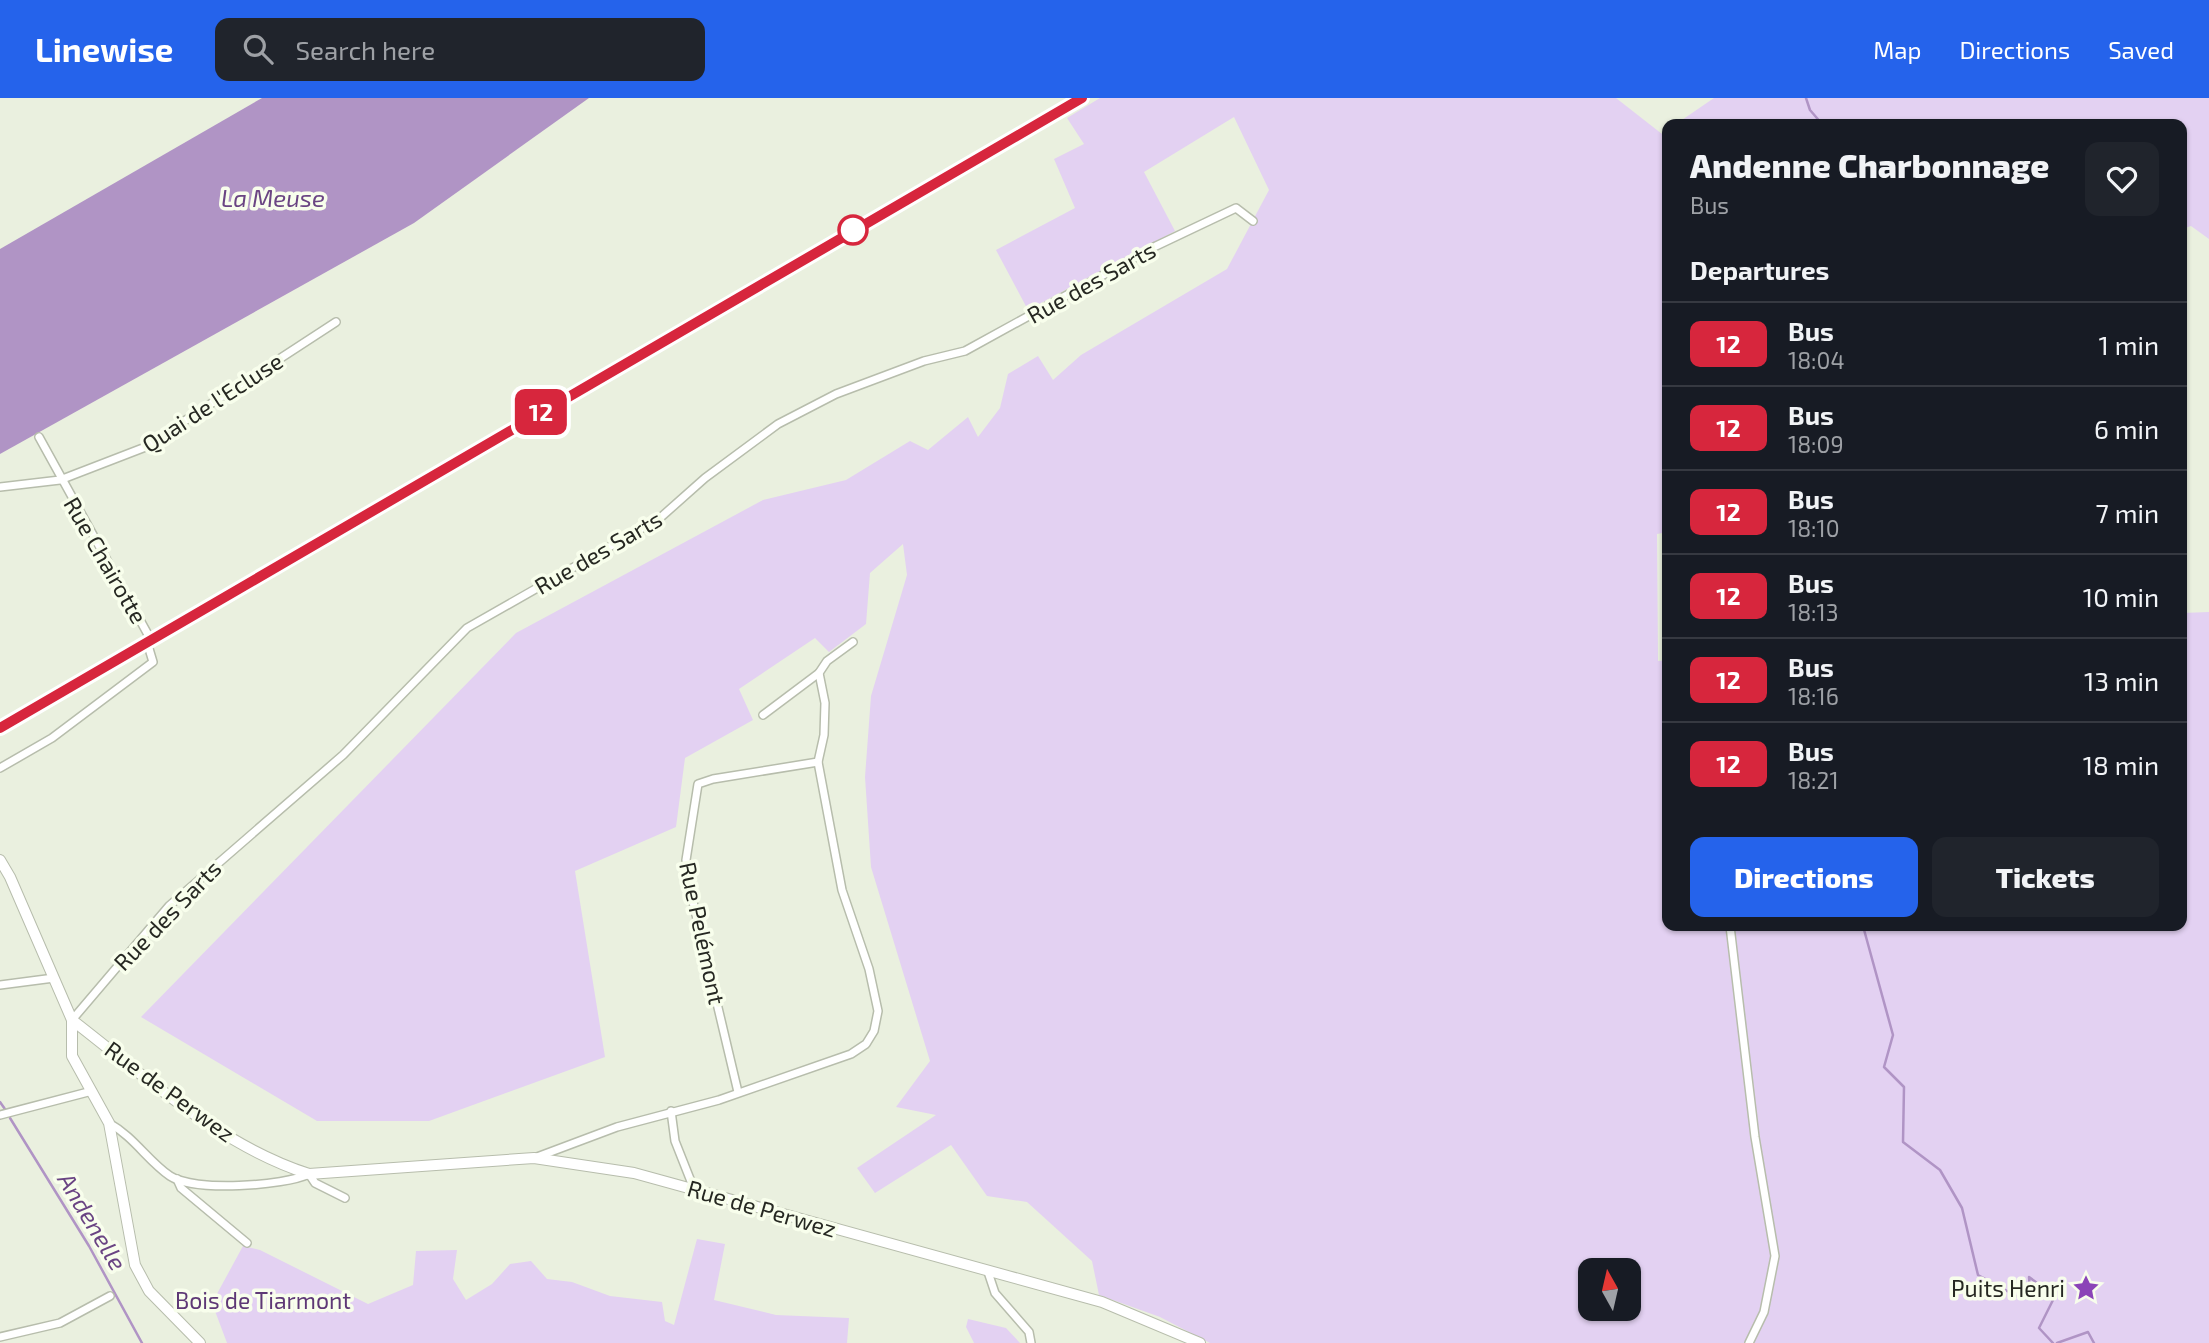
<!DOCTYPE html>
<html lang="en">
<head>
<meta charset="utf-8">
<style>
	body { margin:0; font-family:"Exo 2",sans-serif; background:#20242c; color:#f1f3f6; height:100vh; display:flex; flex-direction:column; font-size:26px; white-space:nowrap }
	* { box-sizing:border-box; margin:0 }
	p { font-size:23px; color:#9ea1a6 }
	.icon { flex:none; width:38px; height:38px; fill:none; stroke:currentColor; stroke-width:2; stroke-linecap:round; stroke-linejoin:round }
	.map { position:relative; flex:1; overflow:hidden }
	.side { position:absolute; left:1662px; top:21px; width:525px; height:812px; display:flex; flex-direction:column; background:#171b24; border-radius:14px; box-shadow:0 2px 5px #0004 }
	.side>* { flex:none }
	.badge { padding:0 14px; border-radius:10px; font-size:24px; line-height:46px }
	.needle { width:46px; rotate:352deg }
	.fabs { position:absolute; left:1578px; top:1160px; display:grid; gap:14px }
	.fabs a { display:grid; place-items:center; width:63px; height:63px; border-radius:14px; background:#171b24; box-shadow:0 2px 5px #0004; font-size:35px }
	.map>.badge { position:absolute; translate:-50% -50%; box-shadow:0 0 0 4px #fff }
	h2 { padding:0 28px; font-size:26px; line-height:63px }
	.round { display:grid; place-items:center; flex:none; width:74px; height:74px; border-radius:14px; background:#20242c }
	.summary { display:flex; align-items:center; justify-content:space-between; height:119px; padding:0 28px }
	h1 { font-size:33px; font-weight:800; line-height:52px }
	.primary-button { display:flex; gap:14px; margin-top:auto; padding:14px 28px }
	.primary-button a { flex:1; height:80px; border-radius:14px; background:#2563eb; color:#fff; font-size:28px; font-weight:800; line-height:80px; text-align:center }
	.primary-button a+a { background:#20242c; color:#f1f3f6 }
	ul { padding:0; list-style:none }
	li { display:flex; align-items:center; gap:21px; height:84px; padding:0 28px; border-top:2px solid #363941 }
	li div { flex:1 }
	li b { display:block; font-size:26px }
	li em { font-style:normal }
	li .badge { min-width:77px; font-weight:700; text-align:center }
	header { display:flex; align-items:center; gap:42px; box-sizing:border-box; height:98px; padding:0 35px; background:#2563eb; color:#fff }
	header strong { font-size:33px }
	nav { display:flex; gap:38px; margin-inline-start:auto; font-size:24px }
	.search { width:490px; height:63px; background:#20242c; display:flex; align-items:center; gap:18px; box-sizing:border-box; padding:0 24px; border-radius:14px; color:#9ea1a6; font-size:26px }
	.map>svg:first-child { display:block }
</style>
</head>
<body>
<header>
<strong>Linewise</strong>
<div class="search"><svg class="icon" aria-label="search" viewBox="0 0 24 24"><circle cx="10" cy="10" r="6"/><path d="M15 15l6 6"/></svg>Search here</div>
<nav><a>Map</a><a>Directions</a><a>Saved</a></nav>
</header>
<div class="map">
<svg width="2209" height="1245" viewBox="0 0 2209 1245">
	<rect width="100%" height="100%" fill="#eaf0df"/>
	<g fill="#e3d1f2" fill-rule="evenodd">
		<path d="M1100 0H1616L1662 36 1668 32V434L1657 436 1658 563 1668 562V828H2182V515L2209 514V1245H1210L1160 1219 1099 1197 1092 1163 1027 1104 987 1098 951 1047 875 1095 857 1070 936 1017 896 1009 930 963 871 769 865 679 871 598 907 477 903 446 870 475 866 526 829 554 815 540 739 591 753 622 685 660 676 729 575 773 605 959 429 1023H317L141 919 516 535 763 402 846 382 910 343 928 352 968 319 978 339 1000 310 1008 276 1038 258 1053 282 1081 257 1227 171 1269 92 1234 19 1144 74 1175 133 1028 212 996 152 1075 110 1054 61 1084 46 1067 20ZM1591 1172H1629V1211H1591Z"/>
		<path d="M1714 0H2209V141L2191 128 2182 131V26H1676Z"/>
		<path d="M697 1141 725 1146 714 1202 776 1217 849 1220 847 1245H227L212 1205 243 1148 260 1152 368 1206 413 1187 416 1153 457 1152 453 1181 466 1202 492 1186 510 1166 531 1163 547 1181 572 1184 610 1198 662 1204 665 1223 674 1227Z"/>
		<path d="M968 1221 1006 1230 1020 1245H974L966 1229Z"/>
	</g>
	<path fill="#b094c5" d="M262 0H589L414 125 0 356V151Z"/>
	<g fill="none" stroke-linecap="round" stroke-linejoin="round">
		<g stroke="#b094c5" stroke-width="2.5">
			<path d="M1806 0 1810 12 1822 26"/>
			<path d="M1863 828 1893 937 1884 969 1904 989 1903 1044 1940 1072 1962 1110 1978 1177 2020 1200 2030 1193 2029 1179 2055 1198 2039 1230 2053 1245"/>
			<path d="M0 1004 7 1014"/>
			<path d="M10 1020 89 1148 142 1245"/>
			<path d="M2057 1245 2088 1234 2094 1245"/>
		</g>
		<defs>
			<g id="street">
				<path d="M39 339 151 542"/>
				<path d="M0 389 60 382 143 350 336 224"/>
				<path d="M763 617 819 575"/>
				<path d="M0 670 52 640 153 564 147 544"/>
				<path d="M1730 828 1755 1039 1775 1158 1764 1214 1749 1245"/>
				<path d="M0 887 54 880"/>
				<path d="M72 922 169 808 343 657 467 530 660 420 705 380 778 326 836 296 924 263 965 253 1156 148 1236 110 1253 123"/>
				<path d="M738 994 693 804 686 762 698 686 713 681 818 664"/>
				<path d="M671 1013 675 1043 694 1091"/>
				<path d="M0 1017 92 993"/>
				<path d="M109 1025C134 1039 148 1063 170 1078 194 1094 284 1088 309 1076L315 1085 345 1100"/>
				<path d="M537 1059 617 1029 719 1002 851 956 866 946 874 933 878 913 869 871 842 792 818 664 824 637 825 605 819 575 827 563 853 544"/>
				<path d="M177 1081 181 1090 247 1145"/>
				<path d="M988 1174 995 1195 1029 1234 1031 1245"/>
				<path d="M0 1239 60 1225 110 1198"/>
			</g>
			<g id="secondary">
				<path d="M0 762 10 779 72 922"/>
				<path d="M72 922C146 979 219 1047 309 1076L534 1060 634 1075 1102 1204 1200 1245"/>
				<path d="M72 922V958L109 1025 135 1167 149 1193 200 1245"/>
			</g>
			<path id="primary" d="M0 630 1082 0"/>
		</defs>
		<use href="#street" stroke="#b7bdac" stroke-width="10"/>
		<use href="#secondary" stroke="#b7bdac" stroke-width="12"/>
		<use href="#primary" stroke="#d4d4d3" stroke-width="13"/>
		<use href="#street" stroke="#fff" stroke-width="7"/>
		<use href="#secondary" stroke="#fff" stroke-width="10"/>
		<use href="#primary" stroke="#b0c366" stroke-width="10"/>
	</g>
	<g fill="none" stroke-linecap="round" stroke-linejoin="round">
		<defs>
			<path id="line" d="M0 630 1082 0"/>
		</defs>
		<use href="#line" stroke="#fff" stroke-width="16"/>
		<use href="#line" stroke="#d7263d" stroke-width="10"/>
	</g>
	<defs>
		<symbol id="sight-bare" viewBox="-9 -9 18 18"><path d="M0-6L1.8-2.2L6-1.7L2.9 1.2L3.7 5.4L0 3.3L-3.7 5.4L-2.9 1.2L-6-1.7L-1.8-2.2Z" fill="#8b44b7" stroke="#f8feec" stroke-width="2.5" paint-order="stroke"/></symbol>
	</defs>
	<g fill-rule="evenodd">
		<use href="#sight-bare" x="2067" y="1171" width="38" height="38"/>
	</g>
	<circle fill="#fff" stroke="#d7263d" stroke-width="3.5" cx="853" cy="132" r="14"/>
	<g text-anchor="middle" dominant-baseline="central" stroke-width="7" stroke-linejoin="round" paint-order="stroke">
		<g font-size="23" fill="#262822" stroke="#f8feec">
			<text transform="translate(1091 184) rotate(-29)">Rue des Sarts</text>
			<text transform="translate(212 304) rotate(-33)">Quai de l'Ecluse</text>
			<text transform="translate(598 454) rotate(-30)">Rue des Sarts</text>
			<text transform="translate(106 462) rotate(60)">Rue Chairotte</text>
			<text transform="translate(167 817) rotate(-46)">Rue des Sarts</text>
			<text transform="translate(703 835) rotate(78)">Rue Pelémont</text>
			<text transform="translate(170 993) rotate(36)">Rue de Perwez</text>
			<text transform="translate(762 1110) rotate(16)">Rue de Perwez</text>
		</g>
		<g font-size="23" fill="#262822" stroke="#f8feec" text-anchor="end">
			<text x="2065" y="1190">Puits Henri</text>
		</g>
		<g font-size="23" fill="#5e3876" stroke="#f8feec">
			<text x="263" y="1202">Bois de Tiarmont</text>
		</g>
		<g font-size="24" font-style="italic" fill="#6a4483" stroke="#f8feec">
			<text x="273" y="99">La Meuse</text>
			<text transform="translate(93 1123) rotate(59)">Andenelle</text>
		</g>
	</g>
</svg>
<div class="fabs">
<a><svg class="needle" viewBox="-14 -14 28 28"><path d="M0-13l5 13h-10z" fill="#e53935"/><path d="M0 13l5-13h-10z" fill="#9ea1a6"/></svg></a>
</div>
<b class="badge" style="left:541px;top:314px;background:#d7263d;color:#fff">12</b>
<section class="side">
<div class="summary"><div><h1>Andenne Charbonnage</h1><p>Bus</p></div><a class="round"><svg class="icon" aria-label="heart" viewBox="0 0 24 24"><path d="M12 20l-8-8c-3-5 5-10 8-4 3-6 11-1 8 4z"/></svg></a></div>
<h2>Departures</h2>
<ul>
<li><span class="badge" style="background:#d7263d;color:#fff">12</span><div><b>Bus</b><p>18:04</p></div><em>1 min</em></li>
<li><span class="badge" style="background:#d7263d;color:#fff">12</span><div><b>Bus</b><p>18:09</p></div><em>6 min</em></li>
<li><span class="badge" style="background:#d7263d;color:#fff">12</span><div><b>Bus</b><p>18:10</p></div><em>7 min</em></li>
<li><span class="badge" style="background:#d7263d;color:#fff">12</span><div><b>Bus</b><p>18:13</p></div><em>10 min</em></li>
<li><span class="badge" style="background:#d7263d;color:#fff">12</span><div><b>Bus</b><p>18:16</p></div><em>13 min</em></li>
<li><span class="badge" style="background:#d7263d;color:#fff">12</span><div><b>Bus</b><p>18:21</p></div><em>18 min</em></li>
</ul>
<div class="primary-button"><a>Directions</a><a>Tickets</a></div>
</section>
</div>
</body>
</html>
